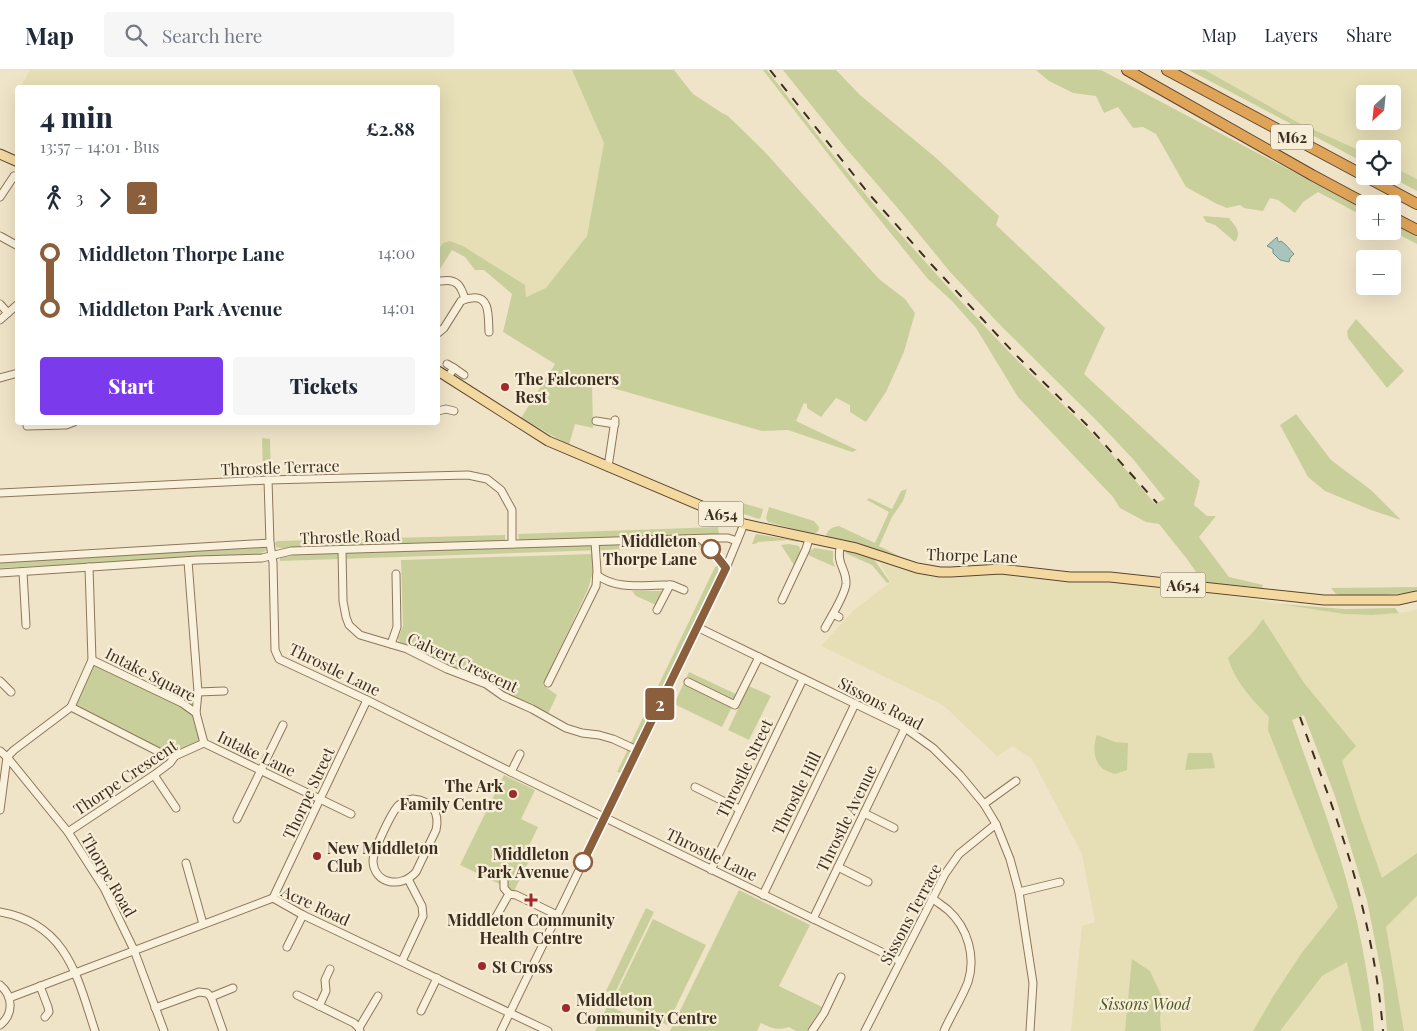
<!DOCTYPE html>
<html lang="en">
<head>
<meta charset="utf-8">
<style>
	body { margin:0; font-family:"Playfair Display",serif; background:#f6f6f7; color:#1f2937; height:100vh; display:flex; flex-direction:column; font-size:19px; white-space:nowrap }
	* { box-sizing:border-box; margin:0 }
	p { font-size:16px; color:#747a83 }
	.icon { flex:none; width:28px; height:28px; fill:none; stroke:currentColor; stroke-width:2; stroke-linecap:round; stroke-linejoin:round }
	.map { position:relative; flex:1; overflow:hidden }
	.details { position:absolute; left:15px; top:15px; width:425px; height:340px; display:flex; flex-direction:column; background:#fff; border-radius:5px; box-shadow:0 5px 20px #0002 }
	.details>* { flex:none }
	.badge { padding:0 10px; border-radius:4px; font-size:18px; line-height:32px }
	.needle { width:32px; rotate:207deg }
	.fabs { position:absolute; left:1356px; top:15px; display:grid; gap:10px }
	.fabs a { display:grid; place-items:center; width:45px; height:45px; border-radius:5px; background:#fff; box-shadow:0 5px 20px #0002; font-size:25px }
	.map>.badge { position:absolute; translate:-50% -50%; box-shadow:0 0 0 2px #fff }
	.legs { display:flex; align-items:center; gap:8px; height:55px; padding:0 25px; font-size:16px }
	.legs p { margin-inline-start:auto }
	.overview { display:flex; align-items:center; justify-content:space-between; height:85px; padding:0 25px }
	h1 { font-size:28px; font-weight:800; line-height:38px }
	.action { display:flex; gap:10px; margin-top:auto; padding:10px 25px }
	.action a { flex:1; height:58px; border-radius:5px; background:#7c3aed; color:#fff; font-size:20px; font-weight:800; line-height:58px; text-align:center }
	.action a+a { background:#f6f6f7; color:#1f2937 }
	ul { padding:0 25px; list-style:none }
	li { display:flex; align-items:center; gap:18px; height:55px; font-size:19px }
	li i { display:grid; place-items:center; width:8px; height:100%; margin:0 6px; background:currentColor }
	li i::after { content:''; width:12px; height:12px; margin:-6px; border:4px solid; border-radius:50%; background:#fff }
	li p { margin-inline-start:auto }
	li:first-child i { background:linear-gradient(#0000 50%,currentColor 0) }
	li:last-child i { background:linear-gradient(currentColor 50%,#0000 0) }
	header { display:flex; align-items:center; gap:30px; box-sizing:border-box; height:70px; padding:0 25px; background:#fff; border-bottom:1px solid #e0e1e3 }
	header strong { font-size:24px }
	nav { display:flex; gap:28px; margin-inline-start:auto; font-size:18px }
	.search { width:350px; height:45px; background:#f6f6f7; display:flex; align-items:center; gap:12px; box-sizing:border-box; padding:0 18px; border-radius:5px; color:#747a83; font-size:19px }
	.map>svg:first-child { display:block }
</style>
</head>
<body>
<header>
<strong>Map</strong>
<div class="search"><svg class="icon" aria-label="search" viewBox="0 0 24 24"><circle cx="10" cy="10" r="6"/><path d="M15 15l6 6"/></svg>Search here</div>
<nav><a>Map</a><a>Layers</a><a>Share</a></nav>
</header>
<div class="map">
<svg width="1417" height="961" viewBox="0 0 1417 961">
	<rect width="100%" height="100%" fill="#f0e4c8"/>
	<g fill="#e6deb5" fill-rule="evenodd">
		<path d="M30 0H572L604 73 587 166 546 219 525 227V215L463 176 450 171 443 173 438 180V18H20Z"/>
		<path d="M1205 0H1417V109L1393 97 1392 79H1365V83L1299 53ZM1365 24H1392V51H1365Z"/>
		<path d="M878 489 920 504 932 506 951 508 995 503 1013 504 1074 511H1113L1132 513 1232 526 1344 544 1372 545 1407 542 1417 539V961H1388L1383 912 1367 830 1335 726 1304 645 1292 650 1338 782 1352 833 1357 851 1370 923 1374 961H1071L1082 856 1095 852 1082 784 1032 689 1013 676 997 686 943 635 821 576 854 540 891 512 878 490Z"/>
	</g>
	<g fill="#c9cf9b">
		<path d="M572 0H674L693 24 722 43 728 46 764 81 879 209 905 229 915 243 904 282 886 322 866 352 850 342V335L836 328 821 347 807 338V334L804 333 796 351 857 380 852 382 788 360 762 361 592 312 593 358 575 354 569 375 521 348 555 294 503 262 512 224 484 200H475L465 187 452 180 438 202V180L443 173 450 171 463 176 525 215 526 227 546 218 587 166 604 73Z"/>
		<path d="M763 0H767L830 81 876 137 956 226 1013 286 1090 361 1128 402 1155 434 1165 429 1133 389 1099 353 1002 257 951 203 901 142 844 76 783 0H836L860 25 935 87 999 146 996 155 1105 258 1084 304 1200 411 1194 435 1207 446H1216L1199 467 1229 507 1263 515 1262 518 1203 512 1187 489 1159 454 1146 452 1120 438 1113 427 1018 327 976 258 952 231 927 208 859 124Z"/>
		<path d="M1036 0H1101L1365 140V147L1318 122 1303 132 1295 143 1278 130 1270 128 1263 141 1244 138 1240 135 1227 138 1217 134 1186 117 1156 64 1143 57 1133 58 1118 37 1104 43 1096 26 1073 23 1049 11Z"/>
		<path d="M1189 0H1205L1299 53 1365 83V93Z"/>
		<path d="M1393 97 1417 109V121L1389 106H1392Z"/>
		<path d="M1203 146 1229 148C1236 157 1242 162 1235 172L1215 155 1206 152Z"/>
		<path d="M1393 154 1417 167V174L1392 161Z"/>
		<path d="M1356 249 1404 301 1387 318 1348 268 1347 261Z"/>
		<path d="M1296 344 1331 390 1371 420 1401 450 1371 440 1325 421 1308 407 1280 355Z"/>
		<path d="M262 368 270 369 271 405 263 406Z"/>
		<path d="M907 419 903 431 892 447 879 476 901 487 826 467C827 459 833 457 839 456L875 473 889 442 867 430 869 428 892 439 901 421Z"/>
		<path d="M742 433 763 439 761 447 759 449 741 443 740 441Z"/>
		<path d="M769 437 814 451 819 457C819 462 816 463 812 464L768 452 766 448Z"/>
		<path d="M718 457 719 464 519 470 518 464Z"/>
		<path d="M756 464 798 471V472L787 470 758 472 755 474H752Z"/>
		<path d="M505 465V470L504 471 280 478 276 477 275 473 277 471Z"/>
		<path d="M697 471 703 475V477L649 479V475L661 472Z"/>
		<path d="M626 473 632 475V479L280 491V488L301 484Z"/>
		<path d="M789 474 799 476C802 483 797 489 794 495L781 475Z"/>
		<path d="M266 476V480L264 482 250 485 0 498V493L3 491Z"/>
		<path d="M815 478 833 481V491L835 497 808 485 811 480Z"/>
		<path d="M849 481 860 483 873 488 890 512 887 513 872 495 845 483Z"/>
		<path d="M592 484 593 502 588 519 543 615 557 625 548 644 504 622 491 612 450 597 421 582 400 573 398 568 403 556 401 490Z"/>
		<path d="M718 496V505L623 703 617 702 715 497Z"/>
		<path d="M1417 517V522L1370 526 1339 525 1336 524 1331 518Z"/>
		<path d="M632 521H663L656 535 636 526Z"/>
		<path d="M1280 534 1344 539 1395 538 1399 543 1372 545 1344 544Z"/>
		<path d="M1263 549 1304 613 1356 676 1342 691 1361 749 1382 808 1417 783V826L1386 857 1404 961H1387L1383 912 1367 830 1335 726 1304 645 1292 650C1315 716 1342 783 1357 852 1365 888 1371 924 1374 961H1362L1347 892 1322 906 1280 961H1253L1274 925 1301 884 1338 837 1268 660 1269 647C1252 629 1235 612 1228 588L1254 561Z"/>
		<path d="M92 590 196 643 204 673 175 686 71 637Z"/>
		<path d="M689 602 738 625 722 657 674 634Z"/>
		<path d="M749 616 771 626 749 670 728 660Z"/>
		<path d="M1097 665 1115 672 1128 673 1127 700 1115 704C1110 702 1103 700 1100 696 1093 687 1093 676 1097 665Z"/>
		<path d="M1188 683H1212L1215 698 1185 700Z"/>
		<path d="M504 705 535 720 521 749 538 757 527 780 533 783 514 821 460 795Z"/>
		<path d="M739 820 810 855 779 916 822 937 807 961H796L789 957C777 961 772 958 761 953L757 961H670Z"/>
		<path d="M646 838 654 842 614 925 606 921Z"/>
		<path d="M653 849 706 875 667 955 614 929Z"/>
		<path d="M1132 889 1150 901 1163 929 1160 948 1161 961H1125Z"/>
		<path d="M608 935 661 961H595Z"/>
	</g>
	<path fill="#a9c4bc" stroke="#6f938a" d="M1277 167 1278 171 1279 172 1281 171C1287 175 1289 179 1294 184L1290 188 1289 192 1280 190 1273 183V179L1267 176Z"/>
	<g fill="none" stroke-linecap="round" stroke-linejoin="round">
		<defs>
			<g id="minor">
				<path d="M0 127 14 106"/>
				<path d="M0 166 18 176"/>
				<path d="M441 211C457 208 461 216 465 229"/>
				<path d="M0 234 8 243"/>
				<path d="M0 250 18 234"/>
				<path d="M438 263 444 258 461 231C465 229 468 228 472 228 491 225 488 249 489 262"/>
				<path d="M447 294 454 298"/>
				<path d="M448 307 454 298 464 305"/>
				<path d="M0 308 18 303"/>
				<path d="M438 341 446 339 454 341"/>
				<path d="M596 351 615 354"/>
				<path d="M27 356 66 355 74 352"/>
				<path d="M608 397 615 350"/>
				<path d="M268 410 270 473 273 493 275 580 279 589 367 630 511 702 900 891"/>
				<path d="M0 423 268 410 468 405 487 409 501 420 512 440V474"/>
				<path d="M701 469 709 476 726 498"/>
				<path d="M342 480 343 531 346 547 349 555 360 565 407 579 447 599 486 614 503 626 532 639 566 658 582 663 599 665 613 669 637 680"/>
				<path d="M0 489 270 473"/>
				<path d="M23 502 26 555"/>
				<path d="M0 503 197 490 262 488 291 481 712 468H728L737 471"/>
				<path d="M597 505C617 520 642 515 665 515H672L684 520"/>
				<path d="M782 530 806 479 809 469"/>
				<path d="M657 540 670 515"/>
				<path d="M833 544 839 547"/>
				<path d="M697 557 905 658 933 678 960 705 984 734 996 754 1010 789 1019 822 1033 913 1030 961"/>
				<path d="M825 558C831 547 845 525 846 514 847 498 835 495 841 474"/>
				<path d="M391 574 397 557 396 504"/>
				<path d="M92 590 182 633 196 643"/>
				<path d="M0 611 11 622"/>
				<path d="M688 612 735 635 759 587"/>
				<path d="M548 613 596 516 597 501 595 472"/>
				<path d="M198 622 224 621"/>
				<path d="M71 637 161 683 175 686"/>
				<path d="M204 673 351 744"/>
				<path d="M0 681 7 687 68 762 104 818 134 880 164 961"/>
				<path d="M7 687 14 680 71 637 92 590 89 497"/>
				<path d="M511 702 520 684"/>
				<path d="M154 705 176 738"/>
				<path d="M695 717 739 739"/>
				<path d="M413 729C432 731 440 742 436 760L416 802C401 819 374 814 373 791 373 781 392 741 399 735 403 731 408 730 413 729Z"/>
				<path d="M984 734 1016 711"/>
				<path d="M0 740 7 687"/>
				<path d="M864 743 894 758"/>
				<path d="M237 749 283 655"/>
				<path d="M68 762 154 705 170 693 175 686 204 673 196 643 198 622 188 491"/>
				<path d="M186 793 203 854"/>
				<path d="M838 797 868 812"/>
				<path d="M711 800 803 609"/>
				<path d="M504 811V818L509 824"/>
				<path d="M1019 822 1060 812"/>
				<path d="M763 825 855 634"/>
				<path d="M273 828 367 630"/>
				<path d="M932 828C937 832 943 836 948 840 968 858 976 887 968 912 962 928 951 945 944 961"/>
				<path d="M0 842C67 854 77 906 95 961"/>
				<path d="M813 849 905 658"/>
				<path d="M481 850 490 852 496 847 509 824 516 825 557 845"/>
				<path d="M287 877 303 845"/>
				<path d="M402 891 423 846 422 836 408 809"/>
				<path d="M0 915C13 926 14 944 0 955"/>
				<path d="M40 916 48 937 49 942 45 947"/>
				<path d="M297 925 354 953 359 958 360 961"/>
				<path d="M211 927 233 918"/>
				<path d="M9 928 273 828 303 845 548 961"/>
				<path d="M319 936 326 921 325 910 330 899"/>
				<path d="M155 938 199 922 207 923 211 927 223 961"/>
				<path d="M421 941 437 908"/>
				<path d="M359 958 378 926"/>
				<path d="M501 961 726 498 744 454"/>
				<path d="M812 961 824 943 841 907"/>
				<path d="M865 961 945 804 959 784 996 754"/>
			</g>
			<g id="major">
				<path d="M0 84 18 92"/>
				<path d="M438 301 548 371 744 454 856 478 917 498 940 502H951L1001 499 1070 507H1110L1324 530H1398L1417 526"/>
			</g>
			<g id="highway">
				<path d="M1127 0 1312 105 1366 134"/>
				<path d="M1167 0 1417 134"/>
				<path d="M1392 147 1417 160"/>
			</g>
		</defs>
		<use href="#minor" stroke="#8d765c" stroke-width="9"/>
		<use href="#major" stroke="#5b4430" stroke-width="11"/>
		<use href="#highway" stroke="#5b4430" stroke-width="12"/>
		<use href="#minor" stroke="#faf1dc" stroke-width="7"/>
		<use href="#major" stroke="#f3d9a0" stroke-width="9"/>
		<use href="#highway" stroke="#e0a458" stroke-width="10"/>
		<g stroke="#3d2e20" stroke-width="2" stroke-dasharray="9 9" stroke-linecap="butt">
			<path d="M770 0 869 124 931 194 1015 284 1090 358 1157 433"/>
			<path d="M1300 647C1319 701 1341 756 1356 812 1369 860 1379 911 1383 961"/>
		</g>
	</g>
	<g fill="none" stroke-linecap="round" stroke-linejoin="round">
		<defs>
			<path id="line-1" d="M583 792 726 498 711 479"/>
		</defs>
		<use href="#line-1" stroke="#fff" stroke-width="11"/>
		<use href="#line-1" stroke="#8b5e3c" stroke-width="8"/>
	</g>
	<g fill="#9e2a2b" stroke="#f7eed8" stroke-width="2">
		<circle cx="505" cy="317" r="5"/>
		<circle cx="513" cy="724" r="5"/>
		<circle cx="317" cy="786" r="5"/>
		<path d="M528.5 822.5h5v5h5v5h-5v5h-5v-5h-5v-5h5z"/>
		<circle cx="482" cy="896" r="5"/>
		<circle cx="566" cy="938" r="5"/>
	</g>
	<g fill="#fff" stroke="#8b5e3c" stroke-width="2.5">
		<circle cx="711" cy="479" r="9"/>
		<circle cx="583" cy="792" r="9"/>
	</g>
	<g text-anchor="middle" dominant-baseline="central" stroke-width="4.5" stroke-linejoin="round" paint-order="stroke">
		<g fill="#f7eed8" stroke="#756857" stroke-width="1">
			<rect x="1271" y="54.5" width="42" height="25" rx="4"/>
			<rect x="698.5" y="431.5" width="45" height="25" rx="4"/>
			<rect x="1160.5" y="502.5" width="45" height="25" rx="4"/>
		</g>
		<g font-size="15" font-weight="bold" fill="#3d2e20">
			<text x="1292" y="67">M62</text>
			<text x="721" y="444">A654</text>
			<text x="1183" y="515">A654</text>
		</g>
		<g font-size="16" font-weight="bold" fill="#3d2e20" stroke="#f7eed8" text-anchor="start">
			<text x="515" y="308">The Falconers<tspan x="515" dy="18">Rest</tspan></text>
			<text x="503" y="715" text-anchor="end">The Ark<tspan x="503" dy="18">Family Centre</tspan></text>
			<text x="327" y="777">New Middleton<tspan x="327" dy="18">Club</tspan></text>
			<text x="531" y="849" text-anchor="middle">Middleton Community<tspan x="531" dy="18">Health Centre</tspan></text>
			<text x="492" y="896">St Cross</text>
			<text x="576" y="929">Middleton<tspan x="576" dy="18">Community Centre</tspan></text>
		</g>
		<g font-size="16" fill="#3d2e20" stroke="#f7eed8">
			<text transform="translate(280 397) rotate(-2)">Throstle Terrace</text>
			<text transform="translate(350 466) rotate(-2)">Throstle Road</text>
			<text transform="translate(972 485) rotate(2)">Thorpe Lane</text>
			<text transform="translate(463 592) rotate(25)">Calvert Crescent</text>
			<text transform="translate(335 599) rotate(26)">Throstle Lane</text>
			<text transform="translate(151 604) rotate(27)">Intake Square</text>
			<text transform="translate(881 633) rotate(28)">Sissons Road</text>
			<text transform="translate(257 683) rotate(26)">Intake Lane</text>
			<text transform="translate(744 698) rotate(-64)">Throstle Street</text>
			<text transform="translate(125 707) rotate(-34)">Thorpe Crescent</text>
			<text transform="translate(308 723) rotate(-65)">Thorpe Street</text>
			<text transform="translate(796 723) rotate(-64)">Throstle Hill</text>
			<text transform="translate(846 748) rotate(-64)">Throstle Avenue</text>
			<text transform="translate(712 784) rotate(26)">Throstle Lane</text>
			<text transform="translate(109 805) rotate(60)">Thorpe Road</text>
			<text transform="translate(316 835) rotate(25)">Acre Road</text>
			<text transform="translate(910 844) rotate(-62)">Sissons Terrace</text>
		</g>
		<g font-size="16" font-weight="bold" fill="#3d2e20" stroke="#f7eed8" text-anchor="end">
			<text x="697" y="470">Middleton<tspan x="697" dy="18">Thorpe Lane</tspan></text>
			<text x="569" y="783">Middleton<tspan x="569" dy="18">Park Avenue</tspan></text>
		</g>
		<g font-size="16" font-style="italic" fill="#4d5a26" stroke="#f7eed8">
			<text x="1145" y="933">Sissons Wood</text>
		</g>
	</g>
</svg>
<div class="fabs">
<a><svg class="needle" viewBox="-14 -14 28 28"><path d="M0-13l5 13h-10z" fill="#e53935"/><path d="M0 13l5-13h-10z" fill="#747a83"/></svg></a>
<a><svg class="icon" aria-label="locate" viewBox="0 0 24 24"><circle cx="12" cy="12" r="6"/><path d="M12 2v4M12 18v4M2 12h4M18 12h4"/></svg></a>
<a>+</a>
<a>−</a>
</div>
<b class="badge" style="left:660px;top:634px;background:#8b5e3c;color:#fff">2</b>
<section class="details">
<div class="overview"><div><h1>4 min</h1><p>13:57 – 14:01 · Bus</p></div><b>£2.88</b></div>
<div class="legs"><svg class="icon" aria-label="walk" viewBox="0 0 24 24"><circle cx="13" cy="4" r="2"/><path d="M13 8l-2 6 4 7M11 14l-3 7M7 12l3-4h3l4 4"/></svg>3<svg class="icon" aria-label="forward" viewBox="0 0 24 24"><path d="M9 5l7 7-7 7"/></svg><b class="badge" style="background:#8b5e3c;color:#fff">2</b></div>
<ul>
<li><i style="color:#8b5e3c"></i><b>Middleton Thorpe Lane</b><p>14:00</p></li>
<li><i style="color:#8b5e3c"></i><b>Middleton Park Avenue</b><p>14:01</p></li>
</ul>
<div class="action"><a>Start</a><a>Tickets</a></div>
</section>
</div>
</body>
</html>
